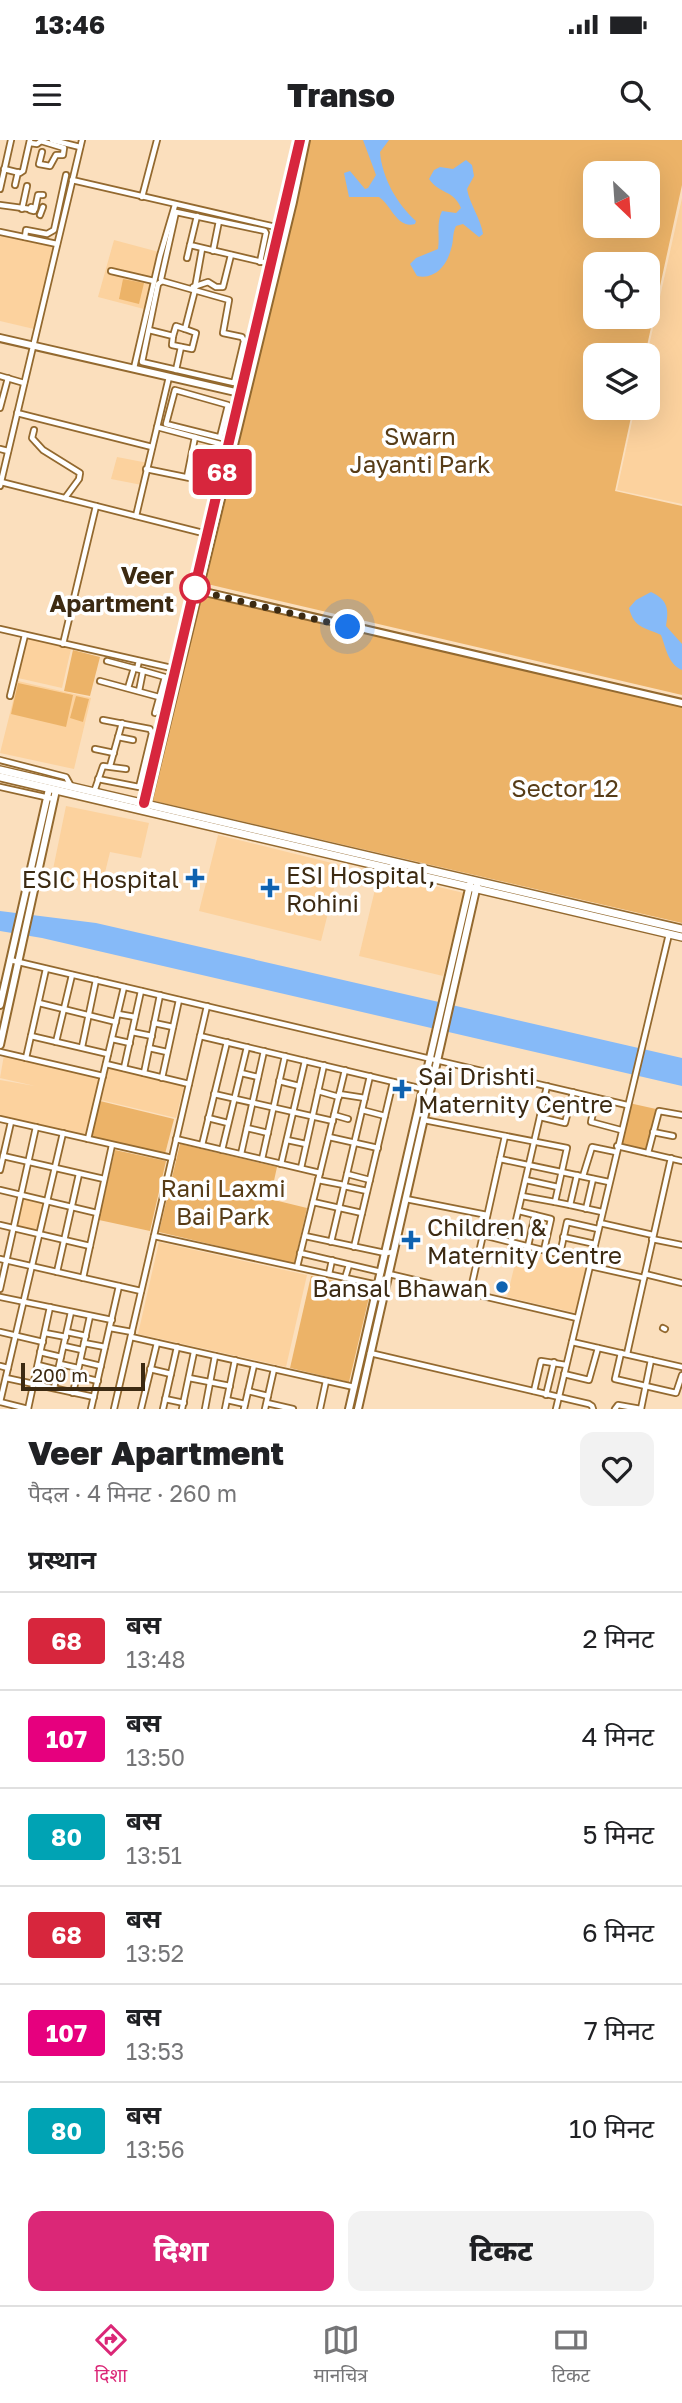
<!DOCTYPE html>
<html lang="hi">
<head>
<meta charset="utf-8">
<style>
	body { margin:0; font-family:"Golos Text","Noto Sans Devanagari",sans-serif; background:#f2f2f2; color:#202124; height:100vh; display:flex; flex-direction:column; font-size:26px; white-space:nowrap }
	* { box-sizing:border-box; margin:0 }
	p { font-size:23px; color:#757577 }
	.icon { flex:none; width:38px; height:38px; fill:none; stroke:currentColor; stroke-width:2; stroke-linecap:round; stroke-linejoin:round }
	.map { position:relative; height:1269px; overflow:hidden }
	.panel { display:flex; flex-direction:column; background:#fff; flex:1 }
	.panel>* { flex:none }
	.badge { padding:0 14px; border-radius:5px; font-size:24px; line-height:46px }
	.needle { width:46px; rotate:155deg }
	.controls { position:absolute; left:583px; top:21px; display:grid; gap:14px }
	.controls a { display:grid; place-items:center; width:77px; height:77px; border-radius:14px; background:#fff; box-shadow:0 7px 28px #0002; font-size:35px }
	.scale { position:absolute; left:21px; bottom:18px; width:124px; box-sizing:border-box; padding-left:7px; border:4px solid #3c2a12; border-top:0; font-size:19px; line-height:24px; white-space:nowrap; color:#3c2a12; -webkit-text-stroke:5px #fff; paint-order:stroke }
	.you { position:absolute; width:35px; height:35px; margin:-18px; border:5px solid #fff; border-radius:50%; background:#1a73e8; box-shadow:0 0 0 10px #1a73e833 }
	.map>.badge { position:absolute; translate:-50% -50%; box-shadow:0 0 0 4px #fff }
	h2 { padding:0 28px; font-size:26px; line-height:63px }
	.round { display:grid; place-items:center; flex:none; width:74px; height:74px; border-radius:14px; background:#f2f2f2 }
	.summary { display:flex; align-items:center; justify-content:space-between; height:119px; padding:0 28px }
	h1 { font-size:33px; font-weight:800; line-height:52px }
	.button { display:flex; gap:14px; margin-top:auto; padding:14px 28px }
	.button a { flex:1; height:80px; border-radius:14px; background:#db2777; color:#fff; font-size:28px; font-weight:800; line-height:80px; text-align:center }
	.button a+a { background:#f2f2f2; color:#202124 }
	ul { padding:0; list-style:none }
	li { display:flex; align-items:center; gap:21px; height:98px; padding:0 28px; border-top:2px solid #e0e0e0 }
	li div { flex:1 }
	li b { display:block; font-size:26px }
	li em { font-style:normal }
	li .badge { min-width:77px; font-weight:700; text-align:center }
	.status { display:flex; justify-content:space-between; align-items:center; height:49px; padding:0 35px; background:#fff; direction:ltr }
	.status svg { height:19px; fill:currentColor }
	header { display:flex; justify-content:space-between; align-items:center; height:91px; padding:0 28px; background:#fff; font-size:32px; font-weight:800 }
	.tabs { display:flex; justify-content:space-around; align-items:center; height:98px; border-top:2px solid #e0e0e0; background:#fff; font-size:19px; color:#757577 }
	.tabs a { display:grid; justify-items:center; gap:4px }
	.tabs .current { color:#db2777 }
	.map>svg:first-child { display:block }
</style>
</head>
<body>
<div class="status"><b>13:46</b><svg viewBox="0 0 49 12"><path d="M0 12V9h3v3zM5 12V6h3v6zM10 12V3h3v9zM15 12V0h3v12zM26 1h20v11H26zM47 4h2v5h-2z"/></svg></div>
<header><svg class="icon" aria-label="menu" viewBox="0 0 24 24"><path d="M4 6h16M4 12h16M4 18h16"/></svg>Transo<svg class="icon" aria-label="search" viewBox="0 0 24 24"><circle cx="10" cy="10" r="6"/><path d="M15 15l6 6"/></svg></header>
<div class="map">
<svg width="682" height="1269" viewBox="0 0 682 1269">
	<rect width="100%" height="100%" fill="#fbdfbd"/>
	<g fill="#fcd29e">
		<path d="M682 58V364L617 350 635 268H648L647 215Z"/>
		<path d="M0 94 54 106 34 189 0 181Z"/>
		<path d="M114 100 159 112 144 169 98 157Z"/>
		<path d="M117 317 148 323 142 345 111 339Z"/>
		<path d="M27 498 71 509 62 548 18 538Z"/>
		<path d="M18 541 91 558 74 629 0 613Z"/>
		<path d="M66 666 149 683 141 718 110 712 101 749 51 739Z"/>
		<path d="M218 695 340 725 321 801 199 771Z"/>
		<path d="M379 733 464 753 443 836 359 816Z"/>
		<path d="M4 915 100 937 86 996 0 976V940L35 946 0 938Z"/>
		<path d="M108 928 184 946 176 978 101 960Z"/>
		<path d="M23 1057 44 1062 38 1091 16 1086Z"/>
		<path d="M159 1102 307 1135 286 1227 138 1194Z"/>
		<path d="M519 1107 588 1123 576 1173 507 1157Z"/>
	</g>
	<g fill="#ecb368" fill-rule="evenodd">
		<path d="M309 0H682V45L645 215H595V268H633L615 351 682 366V555L203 443ZM595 33H648V86H595ZM595 124H648V177H595Z"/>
		<path d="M123 139 144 143 139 164 119 159Z"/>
		<path d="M199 454 682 564V783L150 660Z"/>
		<path d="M73 510 100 517 90 556 64 551Z"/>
		<path d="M18 543 73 555 66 587 11 574Z"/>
		<path d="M76 556 89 559 83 582 70 578Z"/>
		<path d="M100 961 174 979 165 1014 91 996Z"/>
		<path d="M629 963 656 969 647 1010 620 1004Z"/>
		<path d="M180 1004 277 1027 270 1059 307 1068 294 1124 159 1092Z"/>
		<path d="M115 1010 166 1021 150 1091 99 1080Z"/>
		<path d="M311 1136 371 1149 349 1242 290 1228Z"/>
	</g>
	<g fill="#86baf8">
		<path d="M363 0H389L380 12C382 38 397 64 416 81L415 84C397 89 392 66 379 57H349L344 33 350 31 365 49 368 48 376 35Z"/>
		<path d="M466 20 472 25 474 36 467 49C470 65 481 79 483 94L479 97 463 84 456 86C452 94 454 101 451 109 447 125 435 140 417 136L410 124 416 118 438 109C440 96 436 83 442 71L456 73 461 68C454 50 439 54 429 39L434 30 440 27 453 29Z"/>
		<path d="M651 452C668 460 669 469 666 486L682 504V530C668 524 666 508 661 495 644 487 634 488 629 468L636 460Z"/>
		<path d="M0 771 96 783 682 918V946L42 798 0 791Z"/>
	</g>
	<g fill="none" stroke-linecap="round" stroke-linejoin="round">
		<defs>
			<g id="street">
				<path d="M52 0 80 7"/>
				<path d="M30 3 37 4 41 1 64 8 63 15H56L50 26 39 24 42 12"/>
				<path d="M4 29 20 33 23 31 30 0"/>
				<path d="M72 40 280 88"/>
				<path d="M15 45 18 32"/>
				<path d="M0 49 11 0"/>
				<path d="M142 57 157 0"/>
				<path d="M0 65 30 69"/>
				<path d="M31 67 34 68V71L30 70Z"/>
				<path d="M22 69 27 46"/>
				<path d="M35 69 38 55H43"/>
				<path d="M40 75 43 67"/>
				<path d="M197 76 190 105 271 124"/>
				<path d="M0 92 57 104"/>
				<path d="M25 97 26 90 47 94 54 90 66 35"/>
				<path d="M213 111 219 81"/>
				<path d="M187 118 190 105"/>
				<path d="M111 131 154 141"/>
				<path d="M161 139 176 72 265 91 266 93 260 122"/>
				<path d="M162 141 229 160 223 193 242 197 244 201 234 243 142 222 158 144Z"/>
				<path d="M193 147 208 142 216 147H223L231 115"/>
				<path d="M195 148 202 109"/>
				<path d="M149 190 173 196 172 205 192 209 196 193 185 189"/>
				<path d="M173 196 176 186 185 189 195 150"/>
				<path d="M134 228 160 116 175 65"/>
				<path d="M176 230 181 207"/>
				<path d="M0 236 24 243"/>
				<path d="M0 268 8 238"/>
				<path d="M17 273 152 307"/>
				<path d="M157 287 228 306"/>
				<path d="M34 290 32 298 43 310 80 333 79 339 65 358"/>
				<path d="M220 297 228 265 175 250 166 284 230 300"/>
				<path d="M0 309 8 311"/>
				<path d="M146 329 219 344"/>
				<path d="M187 337 195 297"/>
				<path d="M1 342 207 394"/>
				<path d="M0 346 82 0"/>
				<path d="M136 376 169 237"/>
				<path d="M0 489 176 529"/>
				<path d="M63 504 96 366"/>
				<path d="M107 521 137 529"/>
				<path d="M139 521 137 529 165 537 155 573"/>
				<path d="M100 541 159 557"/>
				<path d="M128 548 134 528"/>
				<path d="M139 551 143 531"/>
				<path d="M10 556 25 495"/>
				<path d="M118 597 133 600"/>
				<path d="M95 609 114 613"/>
				<path d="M0 620 66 637 71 646"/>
				<path d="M110 626 122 583"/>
				<path d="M98 639 139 647 152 593 150 589 103 580"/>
				<path d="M0 647 54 659"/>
				<path d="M94 652 103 626 126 629"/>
				<path d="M10 820 627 965"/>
				<path d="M39 863 116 882"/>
				<path d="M118 874 135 877"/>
				<path d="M154 883 173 887"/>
				<path d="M132 892 152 896"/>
				<path d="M31 896 108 914"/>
				<path d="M200 896 423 949"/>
				<path d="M112 899 130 903"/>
				<path d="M56 902 72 835"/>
				<path d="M82 907 96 840"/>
				<path d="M149 908 167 912"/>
				<path d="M0 912 103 936"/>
				<path d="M26 918 46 829"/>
				<path d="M106 924 189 944"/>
				<path d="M124 928 141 851"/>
				<path d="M144 933 160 855"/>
				<path d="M241 933 258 937"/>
				<path d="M162 938 179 860"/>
				<path d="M279 941 299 946"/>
				<path d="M318 951 339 957"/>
				<path d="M214 954 333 981"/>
				<path d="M339 954 365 958"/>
				<path d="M596 958 591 982 621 990"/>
				<path d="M362 970 385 976"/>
				<path d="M334 975 348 979"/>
				<path d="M540 977 565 983 573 952"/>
				<path d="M208 978 228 983"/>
				<path d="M0 979 172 1018"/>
				<path d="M424 980 567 1008 555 1062 522 1056"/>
				<path d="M247 988 268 993"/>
				<path d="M653 992 673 996"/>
				<path d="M329 997 378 1008"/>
				<path d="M88 999 124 847"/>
				<path d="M176 999 320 1033"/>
				<path d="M287 1000 306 1004"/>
				<path d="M202 1005 227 902"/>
				<path d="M617 1006 682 1021"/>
				<path d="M222 1010 247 907"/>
				<path d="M648 1013 659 971 682 975"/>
				<path d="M241 1014 264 911"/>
				<path d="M3 1016 104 1039"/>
				<path d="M262 1019 285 916"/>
				<path d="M500 1019 609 1042"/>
				<path d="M281 1024 305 921"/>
				<path d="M301 1028 324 925"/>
				<path d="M0 1030 11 982"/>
				<path d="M347 1034 370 1040"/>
				<path d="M577 1035 570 1065 602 1072"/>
				<path d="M583 1036 592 1007 616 1012"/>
				<path d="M318 1040 344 1045"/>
				<path d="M526 1040 558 1047"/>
				<path d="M344 1046 367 1051"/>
				<path d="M0 1050 97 1073"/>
				<path d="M406 1059 487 1075"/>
				<path d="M313 1062 362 1073"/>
				<path d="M555 1062 570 1065"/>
				<path d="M586 1069 593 1039"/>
				<path d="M519 1071 551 1079 544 1110"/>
				<path d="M600 1083 653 1095"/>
				<path d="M0 1085 90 1106"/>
				<path d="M483 1095 590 1122"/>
				<path d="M154 1096 378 1145"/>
				<path d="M305 1096 385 1113 394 1112"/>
				<path d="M563 1097 595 1104"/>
				<path d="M652 1099 682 1105"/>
				<path d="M331 1102 370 936"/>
				<path d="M511 1102 547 946"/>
				<path d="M528 1106 535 1075"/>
				<path d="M354 1107 393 942"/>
				<path d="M300 1113 381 1132"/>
				<path d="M560 1114 567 1082 598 1089"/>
				<path d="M0 1119 141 1151"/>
				<path d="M590 1126 644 1138"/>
				<path d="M297 1127 345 930"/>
				<path d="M57 1132 79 1034"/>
				<path d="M329 1134 332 1120"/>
				<path d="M389 1134 577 1178"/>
				<path d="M645 1134 682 1143"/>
				<path d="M83 1138 112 1005"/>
				<path d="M345 1138 349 1125"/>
				<path d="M0 1149 36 987"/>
				<path d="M470 1153 505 996"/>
				<path d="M0 1157 112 1180"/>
				<path d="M110 1188 132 1192"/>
				<path d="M663 1188 665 1189"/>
				<path d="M0 1192 43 1202"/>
				<path d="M67 1192 86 1196"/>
				<path d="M45 1193 66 1197"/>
				<path d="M131 1197 354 1247"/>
				<path d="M572 1202 682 1227"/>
				<path d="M84 1203 105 1207"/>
				<path d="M64 1206 82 1210"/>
				<path d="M40 1212 61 1217"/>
				<path d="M370 1213 589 1264 592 1266 593 1269"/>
				<path d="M621 1213 615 1239 676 1253 682 1235"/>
				<path d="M627 1214 671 1018"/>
				<path d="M80 1221 101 1226"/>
				<path d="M60 1224 78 1228"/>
				<path d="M38 1225 58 1230"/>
				<path d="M0 1226 8 1228"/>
				<path d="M150 1229 171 1234"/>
				<path d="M564 1234 589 1240 598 1208"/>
				<path d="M77 1236 98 1241"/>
				<path d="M6 1238 94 1257"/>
				<path d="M189 1238 230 1246"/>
				<path d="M54 1248 71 1172"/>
				<path d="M248 1251 268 1256"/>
				<path d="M534 1251 541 1221 566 1225"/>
				<path d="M73 1253 90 1176"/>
				<path d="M546 1255 554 1222"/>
				<path d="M165 1259 184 1263"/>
				<path d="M227 1260 245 1264"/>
				<path d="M0 1262 63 993"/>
				<path d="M0 1262 28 1269"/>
				<path d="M267 1263 293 1269"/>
				<path d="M28 1269 50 1167"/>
				<path d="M91 1269 119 1146"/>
				<path d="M114 1269 207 866"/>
				<path d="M141 1269 157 1203"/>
				<path d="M163 1269 177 1207"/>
				<path d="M182 1269 194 1212"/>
				<path d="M205 1269 215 1216"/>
				<path d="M225 1269 235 1220"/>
				<path d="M244 1269 254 1225"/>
				<path d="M265 1269 274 1229"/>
				<path d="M320 1269 326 1241"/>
				<path d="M556 1269 669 794"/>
				<path d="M615 1269 618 1265 641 1269"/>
				<path d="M641 1269 651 1220"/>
			</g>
			<g id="secondary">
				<path d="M0 198 244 254"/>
				<path d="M196 450 682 563"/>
				<path d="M191 464 300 0"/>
				<path d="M147 664 293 62 306 0"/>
				<path d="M0 865 49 649"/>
				<path d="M0 905 56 650"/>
				<path d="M349 1269 471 740"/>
				<path d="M358 1269 477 745"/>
			</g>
			<g id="primary">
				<path d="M0 630 682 789"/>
				<path d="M0 637 682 797"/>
			</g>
		</defs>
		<use href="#street" stroke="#93692f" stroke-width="8"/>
		<use href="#secondary" stroke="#93692f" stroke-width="10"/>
		<use href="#primary" stroke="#93692f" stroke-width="10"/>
		<use href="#street" stroke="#fff" stroke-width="4.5"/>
		<use href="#secondary" stroke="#fff" stroke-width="6"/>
		<use href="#primary" stroke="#fff" stroke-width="7"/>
	</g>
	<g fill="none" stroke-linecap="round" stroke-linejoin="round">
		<defs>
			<path id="line" d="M144 663 300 0"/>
		</defs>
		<use href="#line" stroke="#fff" stroke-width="16"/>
		<use href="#line" stroke="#d7263d" stroke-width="10"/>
		<path stroke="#3c2a12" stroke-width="7" stroke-dasharray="0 12.6" d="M195 448 194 450 348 487"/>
	</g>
	<circle fill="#fff" stroke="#d7263d" stroke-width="3.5" cx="195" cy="448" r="14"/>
	<g fill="#0e62b0" stroke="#fff" stroke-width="2.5">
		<path d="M191.5 727.5h7v7h7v7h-7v7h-7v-7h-7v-7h7z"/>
		<path d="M266.5 737.5h7v7h7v7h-7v7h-7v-7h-7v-7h7z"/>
		<path d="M398.5 938.5h7v7h7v7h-7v7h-7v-7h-7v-7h7z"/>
		<path d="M407.5 1089.5h7v7h7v7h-7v7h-7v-7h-7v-7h7z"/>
		<circle cx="502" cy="1147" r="7"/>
	</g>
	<g text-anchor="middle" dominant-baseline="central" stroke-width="7" stroke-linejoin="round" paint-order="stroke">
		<g font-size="24" fill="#573c17" stroke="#fff">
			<text x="420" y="295">Swarn<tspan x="420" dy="28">Jayanti Park</tspan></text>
			<text x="565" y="647">Sector 12</text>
			<text x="223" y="1047">Rani Laxmi<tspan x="223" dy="28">Bai Park</tspan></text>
		</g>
		<g font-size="24" font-weight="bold" fill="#3c2a12" stroke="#fff" text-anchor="end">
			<text x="174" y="434">Veer<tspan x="174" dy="28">Apartment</tspan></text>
		</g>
		<g font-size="24" fill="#3c2a12" stroke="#fff" text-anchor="start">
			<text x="286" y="734">ESI Hospital,<tspan x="286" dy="28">Rohini</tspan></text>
			<text x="179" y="738" text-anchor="end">ESIC Hospital</text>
			<text x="418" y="935">Sai Drishti<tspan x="418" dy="28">Maternity Centre</tspan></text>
			<text x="427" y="1086">Children &amp;<tspan x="427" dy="28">Maternity Centre</tspan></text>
			<text x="488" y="1147" text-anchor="end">Bansal Bhawan</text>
		</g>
	</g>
</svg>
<div class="controls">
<a><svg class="needle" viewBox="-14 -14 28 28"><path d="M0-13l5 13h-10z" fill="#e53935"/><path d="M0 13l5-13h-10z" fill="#757577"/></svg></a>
<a><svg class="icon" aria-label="locate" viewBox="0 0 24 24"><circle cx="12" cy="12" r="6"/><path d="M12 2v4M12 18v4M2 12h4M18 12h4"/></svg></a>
<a><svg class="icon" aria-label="layers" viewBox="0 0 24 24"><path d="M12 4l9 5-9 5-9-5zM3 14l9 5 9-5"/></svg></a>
</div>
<div class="scale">200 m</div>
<div class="you" style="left:348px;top:487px"></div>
<b class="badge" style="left:222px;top:332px;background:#d7263d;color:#fff">68</b>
</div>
<section class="panel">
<div class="summary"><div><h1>Veer Apartment</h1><p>पैदल · 4 मिनट · 260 m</p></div><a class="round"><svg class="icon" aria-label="heart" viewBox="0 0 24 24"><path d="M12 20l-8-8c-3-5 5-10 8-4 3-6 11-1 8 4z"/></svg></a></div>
<h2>प्रस्थान</h2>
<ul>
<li><span class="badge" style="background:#d7263d;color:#fff">68</span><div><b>बस</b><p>13:48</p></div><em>2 मिनट</em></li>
<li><span class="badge" style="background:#e6007e;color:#fff">107</span><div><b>बस</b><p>13:50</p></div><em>4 मिनट</em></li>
<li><span class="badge" style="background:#00a3b4;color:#fff">80</span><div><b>बस</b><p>13:51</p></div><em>5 मिनट</em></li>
<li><span class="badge" style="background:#d7263d;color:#fff">68</span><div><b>बस</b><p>13:52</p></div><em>6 मिनट</em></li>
<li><span class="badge" style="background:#e6007e;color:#fff">107</span><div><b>बस</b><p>13:53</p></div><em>7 मिनट</em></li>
<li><span class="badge" style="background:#00a3b4;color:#fff">80</span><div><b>बस</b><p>13:56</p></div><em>10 मिनट</em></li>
</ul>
<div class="button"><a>दिशा</a><a>टिकट</a></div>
</section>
<nav class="tabs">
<a class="current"><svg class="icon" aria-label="directions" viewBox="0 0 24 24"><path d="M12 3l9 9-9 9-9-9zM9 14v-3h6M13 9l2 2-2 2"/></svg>दिशा</a>
<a><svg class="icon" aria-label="map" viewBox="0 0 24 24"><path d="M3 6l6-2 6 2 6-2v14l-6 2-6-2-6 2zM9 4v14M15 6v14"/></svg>मानचित्र</a>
<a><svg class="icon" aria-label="tickets" viewBox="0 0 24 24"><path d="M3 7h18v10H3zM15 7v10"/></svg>टिकट</a>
</nav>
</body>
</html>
